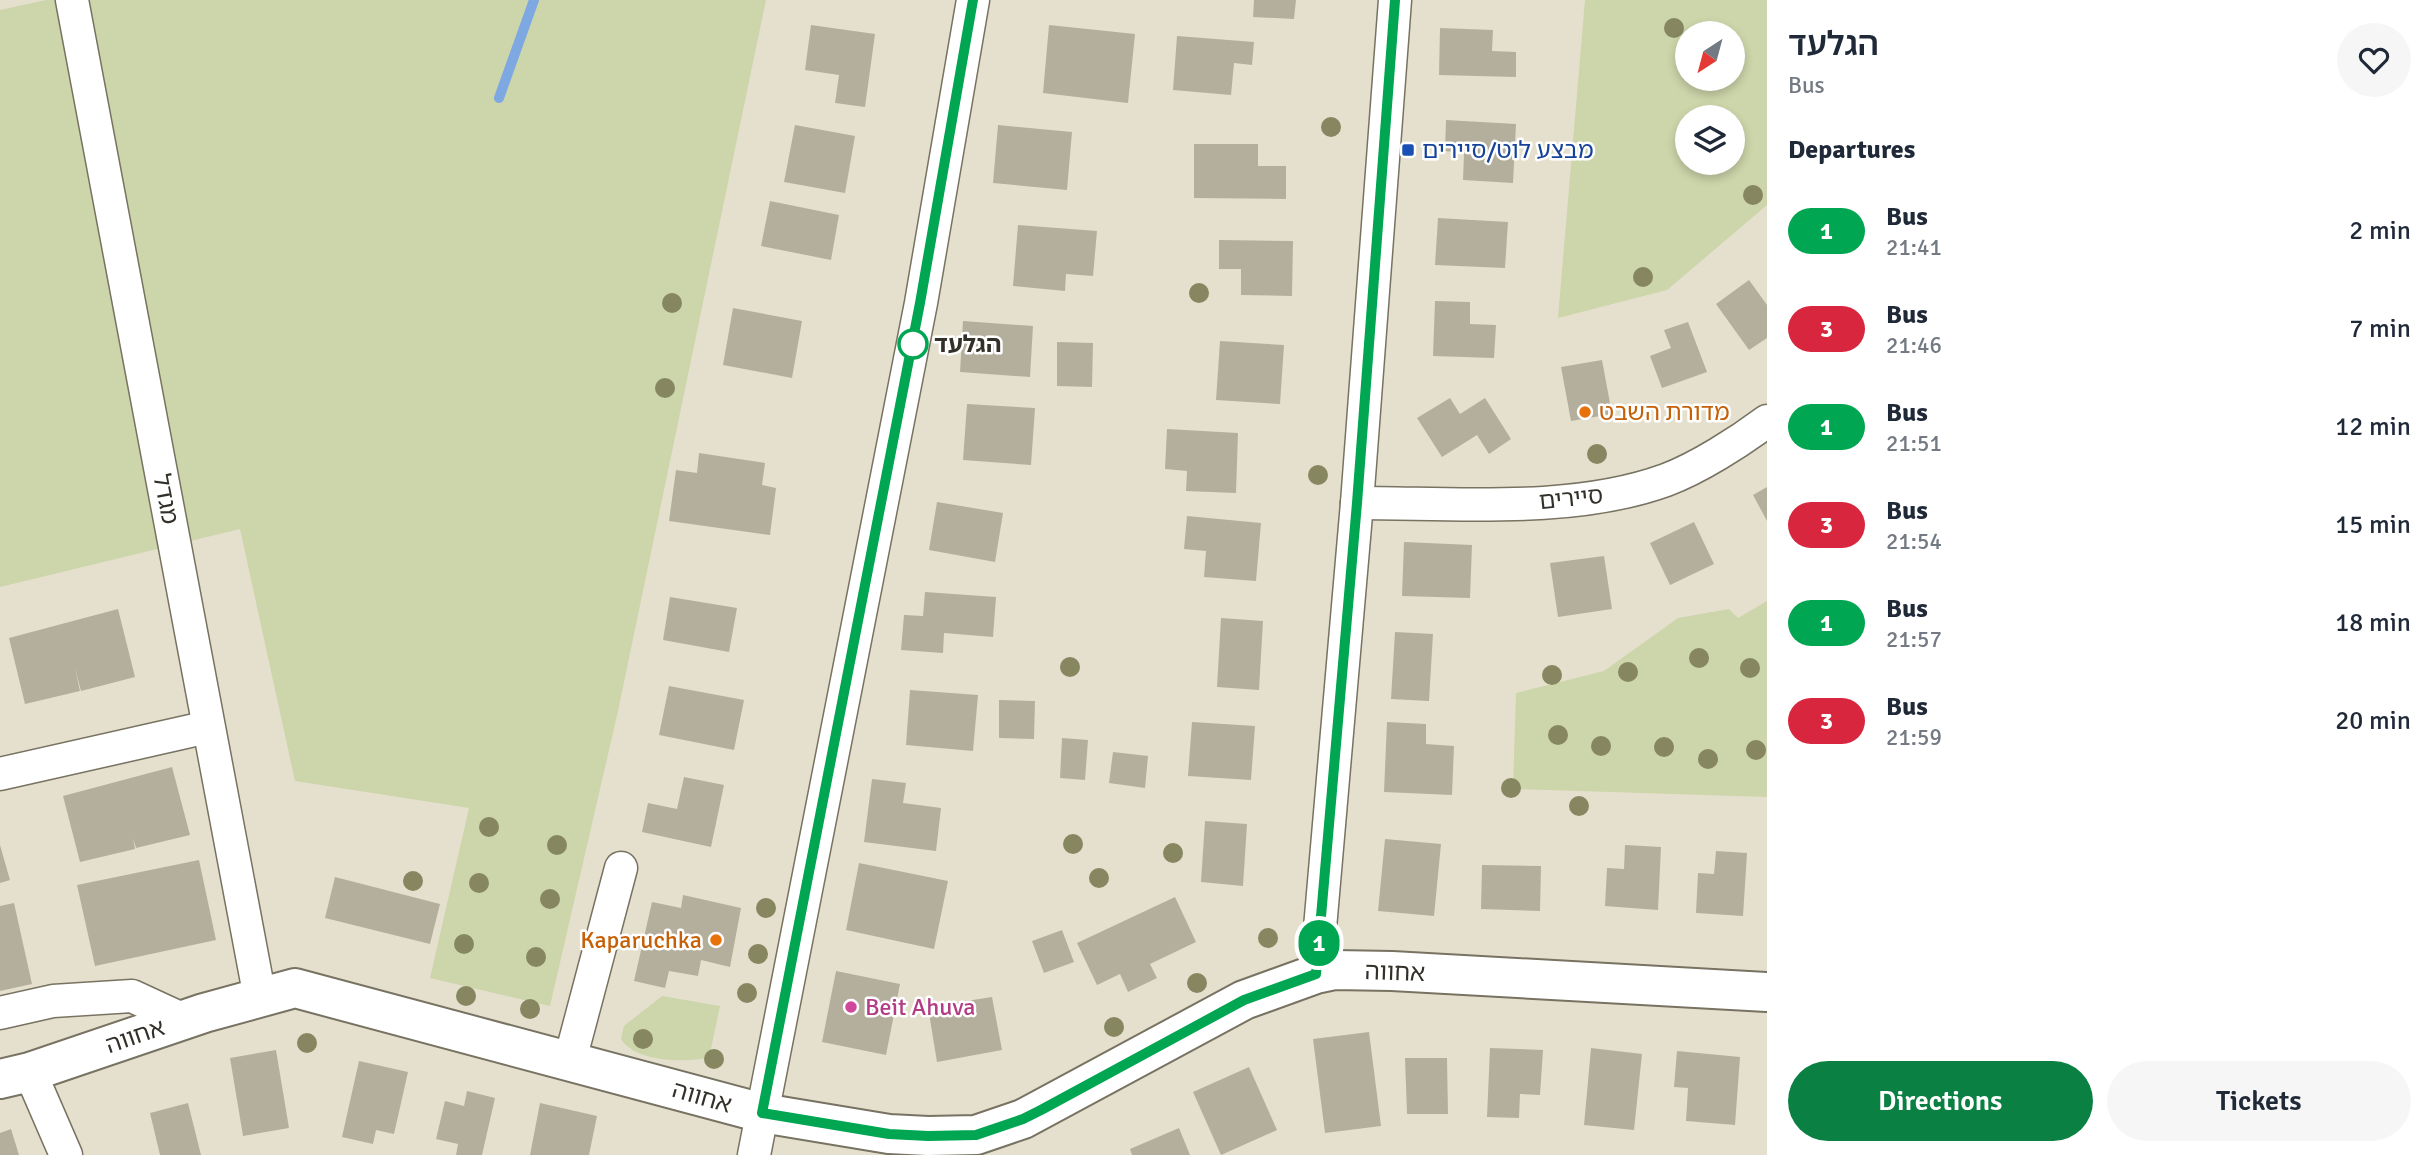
<!DOCTYPE html>
<html lang="en">
<head>
<meta charset="utf-8">
<style>
	body { margin:0; font-family:Signika,"Noto Sans Hebrew",sans-serif; background:#f6f6f7; color:#1f2937; height:100vh; display:flex; flex-direction:column; font-size:26px; white-space:nowrap }
	* { box-sizing:border-box; margin:0 }
	p { font-size:23px; color:#747a83 }
	.icon { flex:none; width:38px; height:38px; fill:none; stroke:currentColor; stroke-width:2; stroke-linecap:round; stroke-linejoin:round }
	.map { position:relative; flex:1; overflow:hidden }
	.drawer { display:flex; flex-direction:column; background:#fff; width:665px }
	.drawer>* { flex:none }
	.badge { padding:0 14px; border-radius:23px; font-size:24px; line-height:46px }
	.needle { width:46px; rotate:216deg }
	.controls { position:absolute; left:1675px; top:21px; display:grid; gap:14px }
	.controls a { display:grid; place-items:center; width:70px; height:70px; border-radius:50%; background:#fff; box-shadow:0 4px 10px #0003; font-size:35px }
	.map>.badge { position:absolute; translate:-50% -50%; box-shadow:0 0 0 4px #fff }
	h2 { padding:0 21px; font-size:26px; line-height:63px }
	.round { display:grid; place-items:center; flex:none; width:74px; height:74px; border-radius:37px; background:#f6f6f7 }
	.headline { display:flex; align-items:center; justify-content:space-between; height:119px; padding:0 21px }
	h1 { font-size:33px; font-weight:600; line-height:52px }
	.action { display:flex; gap:14px; margin-top:auto; padding:14px 21px }
	.action a { flex:1; height:80px; border-radius:42px; background:#0b8043; color:#fff; font-size:28px; font-weight:600; line-height:80px; text-align:center }
	.action a+a { background:#f6f6f7; color:#1f2937 }
	ul { padding:0; list-style:none }
	li { display:flex; align-items:center; gap:21px; height:98px; padding:0 21px }
	li div { flex:1 }
	li b { display:block; font-size:26px }
	li em { font-style:normal }
	li .badge { min-width:77px; font-weight:700; text-align:center }
	main { display:flex; flex:1; min-height:0 }
	.map>svg:first-child { display:block }
</style>
</head>
<body>
<main>
<div class="map">
<svg width="1767" height="1155" viewBox="0 0 1767 1155">
	<rect width="100%" height="100%" fill="#e5e0cd"/>
	<g fill="#cdd5aa" fill-rule="evenodd">
		<path d="M46 0H766L618 711 550 1006 430 978 469 808 295 781 240 529 0 587V10Z"/>
		<path d="M1585 0H1767V205L1667 290 1558 318ZM1732 33V79H1687V33ZM1732 117V163H1687V117Z"/>
		<path d="M1767 601V797L1513 789 1516 693 1604 671 1678 618 1729 609 1738 618Z"/>
		<path d="M662 996 720 1006 709 1058C685 1062 636 1063 621 1039L624 1026Z"/>
	</g>
	<g fill="none" stroke-linecap="round" stroke-linejoin="round">
		<path stroke="#7ea8e2" stroke-width="10" d="M499 98 534 0"/>
	</g>
	<g fill="#b4af9d">
		<path d="M1254 0H1296L1294 19 1253 17Z"/>
		<path d="M811 25 875 34 865 107 835 103 839 75 805 70Z"/>
		<path d="M1049 25 1135 34 1128 103 1043 93Z"/>
		<path d="M1440 28 1493 30 1492 51 1516 52V77L1439 75Z"/>
		<path d="M1177 36 1254 42 1252 65 1234 63 1231 95 1173 90Z"/>
		<path d="M1446 120 1516 124 1513 183 1463 180 1464 153 1445 151Z"/>
		<path d="M795 125 855 136 845 193 784 182Z"/>
		<path d="M998 125 1072 132 1067 190 993 183Z"/>
		<path d="M1194 144H1258V166H1286V199L1194 198Z"/>
		<path d="M770 201 839 215 831 260 761 246Z"/>
		<path d="M1438 218 1508 222 1505 268 1435 265Z"/>
		<path d="M1018 225 1097 231 1093 276 1066 274 1065 291 1013 286Z"/>
		<path d="M1219 240 1293 241 1292 296 1241 295V269H1219Z"/>
		<path d="M1749 280 1767 305V338L1749 350 1716 304Z"/>
		<path d="M1435 301 1470 302V324L1496 325 1494 358 1433 356Z"/>
		<path d="M733 308 802 321 792 378 723 365Z"/>
		<path d="M963 321 1033 326 1030 377 960 372Z"/>
		<path d="M1688 322 1707 372 1662 388 1650 356 1671 348 1664 330Z"/>
		<path d="M1220 341 1284 345 1280 404 1216 400Z"/>
		<path d="M1057 342 1093 343 1092 387 1057 386Z"/>
		<path d="M1602 360 1612 414 1571 421 1561 367Z"/>
		<path d="M1450 398 1460 414 1485 398 1511 439 1489 454 1477 435 1442 457 1417 418Z"/>
		<path d="M967 404 1035 408 1031 465 963 460Z"/>
		<path d="M1167 429 1238 433 1236 493 1186 491 1187 471 1165 469Z"/>
		<path d="M699 453 765 463 762 485 776 488 770 535 669 521 676 470 697 473Z"/>
		<path d="M1767 487V521L1753 495Z"/>
		<path d="M937 502 1003 513 995 562 929 550Z"/>
		<path d="M1187 516 1261 523 1256 581 1204 577 1206 551 1184 549Z"/>
		<path d="M1694 522 1714 564 1670 585 1650 543Z"/>
		<path d="M1404 542 1472 545 1470 598 1402 596Z"/>
		<path d="M1604 556 1612 609 1558 617 1550 563Z"/>
		<path d="M925 592 996 597 993 637 944 633 943 653 901 650 904 615 923 616Z"/>
		<path d="M670 597 737 608 729 652 663 640Z"/>
		<path d="M118 609 135 677 81 691 75 668 80 691 25 704 9 638Z"/>
		<path d="M1221 618 1263 621 1259 690 1217 687Z"/>
		<path d="M1395 632 1433 634 1429 701 1391 699Z"/>
		<path d="M669 686 744 700 734 750 659 735Z"/>
		<path d="M910 690 978 695 973 751 906 745Z"/>
		<path d="M999 700 1035 701 1034 739 999 738Z"/>
		<path d="M1192 722 1255 726 1251 780 1188 776Z"/>
		<path d="M1387 722 1426 724V744L1454 746 1452 795 1384 792Z"/>
		<path d="M1062 738 1088 740 1085 780 1060 778Z"/>
		<path d="M1113 752 1148 756 1145 788 1109 783Z"/>
		<path d="M172 767 190 835 136 848 133 838 135 849 80 862 63 796Z"/>
		<path d="M684 777 724 785 711 847 642 832 648 803 677 809Z"/>
		<path d="M872 779 906 783 903 803 941 808 936 851 864 842Z"/>
		<path d="M1205 821 1247 824 1243 886 1201 882Z"/>
		<path d="M1385 839 1441 844 1434 916 1378 911Z"/>
		<path d="M0 845 10 880 0 883Z"/>
		<path d="M1625 845 1661 847 1658 910 1605 906 1607 868 1624 869Z"/>
		<path d="M1716 851 1747 853 1743 916 1696 913 1698 873 1714 874Z"/>
		<path d="M199 860 216 940 95 966 77 885Z"/>
		<path d="M859 863 948 881 934 949 846 930Z"/>
		<path d="M1482 865 1541 866 1540 911 1481 909Z"/>
		<path d="M335 877 440 904 430 944 325 918Z"/>
		<path d="M683 895 741 908 730 967 701 960 698 976 669 971 665 988 634 981 652 902 681 908Z"/>
		<path d="M1175 897 1196 942 1150 964 1157 978 1128 992 1120 974 1097 985 1077 943Z"/>
		<path d="M14 903 32 984 0 991V906Z"/>
		<path d="M1062 930 1074 962 1044 973 1032 941Z"/>
		<path d="M836 971 900 984 886 1055 822 1042Z"/>
		<path d="M992 997 1002 1050 937 1062 928 1007Z"/>
		<path d="M1369 1032 1381 1126 1325 1133 1313 1039Z"/>
		<path d="M1490 1048 1543 1050 1540 1095 1520 1094 1519 1118 1487 1117Z"/>
		<path d="M1591 1048 1642 1054 1634 1130 1584 1125Z"/>
		<path d="M276 1050 289 1128 243 1136 230 1058Z"/>
		<path d="M1677 1051 1740 1057 1735 1125 1686 1121 1688 1088 1674 1087Z"/>
		<path d="M1405 1058H1447L1448 1114H1407Z"/>
		<path d="M359 1061 408 1072 394 1134 376 1130 373 1144 342 1137Z"/>
		<path d="M1249 1067 1277 1130 1221 1155 1193 1092Z"/>
		<path d="M467 1091 495 1098 482 1155H456L458 1144 436 1139 445 1101 464 1106Z"/>
		<path d="M188 1103 201 1155H160L150 1113Z"/>
		<path d="M540 1103 597 1116 589 1155H530Z"/>
		<path d="M1179 1128 1190 1155H1132L1130 1149Z"/>
		<path d="M11 1129 19 1155H0V1133Z"/>
	</g>
	<g fill="none" stroke-linecap="round" stroke-linejoin="round">
		<defs>
			<g id="street">
				<path d="M72 0 260 998"/>
				<path d="M1357 503C1454 503 1573 514 1666 480 1698 468 1739 442 1767 421"/>
				<path d="M0 774 208 727"/>
				<path d="M1316 974 1357 503 1395 0"/>
				<path d="M0 1013 53 1001 132 996 184 1020"/>
				<path d="M570 1060 621 868"/>
				<path d="M30 1072 66 1155"/>
				<path d="M754 1155 921 303 973 0"/>
			</g>
			<path id="secondary" d="M0 1079 30 1072 204 1013 295 988 762 1113 889 1134 928 1136 976 1135 1023 1119 1244 1000 1316 974 1335 970 1392 971 1767 992"/>
		</defs>
		<use href="#street" stroke="#777261" stroke-width="35"/>
		<use href="#secondary" stroke="#777261" stroke-width="42"/>
		<use href="#street" stroke="#fff" stroke-width="32"/>
		<use href="#secondary" stroke="#fff" stroke-width="38"/>
	</g>
	<g fill="#868760">
		<circle cx="1674" cy="28" r="10"/>
		<circle cx="1331" cy="127" r="10"/>
		<circle cx="1753" cy="195" r="10"/>
		<circle cx="1643" cy="277" r="10"/>
		<circle cx="1199" cy="293" r="10"/>
		<circle cx="672" cy="303" r="10"/>
		<circle cx="665" cy="388" r="10"/>
		<circle cx="1597" cy="454" r="10"/>
		<circle cx="1318" cy="475" r="10"/>
		<circle cx="1699" cy="658" r="10"/>
		<circle cx="1070" cy="667" r="10"/>
		<circle cx="1750" cy="668" r="10"/>
		<circle cx="1628" cy="672" r="10"/>
		<circle cx="1552" cy="675" r="10"/>
		<circle cx="1558" cy="735" r="10"/>
		<circle cx="1601" cy="746" r="10"/>
		<circle cx="1664" cy="747" r="10"/>
		<circle cx="1756" cy="750" r="10"/>
		<circle cx="1708" cy="759" r="10"/>
		<circle cx="1511" cy="788" r="10"/>
		<circle cx="1579" cy="806" r="10"/>
		<circle cx="489" cy="827" r="10"/>
		<circle cx="1073" cy="844" r="10"/>
		<circle cx="557" cy="845" r="10"/>
		<circle cx="1173" cy="853" r="10"/>
		<circle cx="1099" cy="878" r="10"/>
		<circle cx="413" cy="881" r="10"/>
		<circle cx="479" cy="883" r="10"/>
		<circle cx="550" cy="899" r="10"/>
		<circle cx="766" cy="908" r="10"/>
		<circle cx="1268" cy="938" r="10"/>
		<circle cx="464" cy="944" r="10"/>
		<circle cx="758" cy="954" r="10"/>
		<circle cx="536" cy="957" r="10"/>
		<circle cx="1197" cy="983" r="10"/>
		<circle cx="747" cy="993" r="10"/>
		<circle cx="466" cy="996" r="10"/>
		<circle cx="530" cy="1009" r="10"/>
		<circle cx="1114" cy="1027" r="10"/>
		<circle cx="643" cy="1039" r="10"/>
		<circle cx="307" cy="1043" r="10"/>
		<circle cx="714" cy="1059" r="10"/>
	</g>
	<g fill="none" stroke-linecap="round" stroke-linejoin="round">
		<defs>
			<path id="line" d="M973 0 920 303 762 1113 889 1134 928 1136 976 1135 1023 1119 1041 1110 1244 1000 1316 974 1357 503 1395 0"/>
		</defs>
		<use href="#line" stroke="#fff" stroke-width="16"/>
		<use href="#line" stroke="#00a651" stroke-width="10"/>
	</g>
	<rect fill="#1a4fb4" stroke="#fff" stroke-width="2.5" x="1401" y="143" width="14" height="14" rx="3.5"/>
	<circle fill="#fff" stroke="#00a651" stroke-width="3.5" cx="913" cy="344" r="14"/>
	<g fill="#e8710a" stroke="#fff" stroke-width="2.5">
		<circle cx="1585" cy="412" r="7"/>
		<circle cx="716" cy="940" r="7"/>
	</g>
	<circle fill="#d1479c" stroke="#fff" stroke-width="2.5" cx="851" cy="1007" r="7"/>
	<g text-anchor="middle" dominant-baseline="central" stroke-width="5" stroke-linejoin="round" paint-order="stroke">
		<g font-size="24" fill="#164399" stroke="#fff" text-anchor="start">
			<text x="1422" y="150">מבצע לוט/סיירים</text>
		</g>
		<g font-size="24" font-weight="bold" fill="#323029" stroke="#fff" text-anchor="start">
			<text x="934" y="344">הגלעד</text>
		</g>
		<g font-size="24" fill="#c56008" stroke="#fff" text-anchor="start">
			<text x="1599" y="412">מדורת השבט</text>
			<text x="702" y="940" text-anchor="end">Kaparuchka</text>
		</g>
		<g font-size="24" fill="#323029" stroke="#fff">
			<text transform="translate(1571 498) rotate(-6)">סיירים</text>
			<text transform="translate(166 499) rotate(79)">מגדל</text>
			<text transform="translate(1395 972) rotate(2)">אחווה</text>
			<text transform="translate(135 1036) rotate(-19)">אחווה</text>
			<text transform="translate(702 1097) rotate(16)">אחווה</text>
		</g>
		<g font-size="24" fill="#b23c85" stroke="#fff" text-anchor="start">
			<text x="865" y="1007">Beit Ahuva</text>
		</g>
	</g>
</svg>
<div class="controls">
<a><svg class="needle" viewBox="-14 -14 28 28"><path d="M0-13l5 13h-10z" fill="#e53935"/><path d="M0 13l5-13h-10z" fill="#747a83"/></svg></a>
<a><svg class="icon" aria-label="layers" viewBox="0 0 24 24"><path d="M12 4l9 5-9 5-9-5zM3 14l9 5 9-5"/></svg></a>
</div>
<b class="badge" style="left:1319px;top:943px;background:#00a651;color:#fff">1</b>
</div>
<section class="drawer">
<div class="headline"><div><h1>הגלעד</h1><p>Bus</p></div><a class="round"><svg class="icon" aria-label="heart" viewBox="0 0 24 24"><path d="M12 20l-8-8c-3-5 5-10 8-4 3-6 11-1 8 4z"/></svg></a></div>
<h2>Departures</h2>
<ul>
<li><span class="badge" style="background:#00a651;color:#fff">1</span><div><b>Bus</b><p>21:41</p></div><em>2 min</em></li>
<li><span class="badge" style="background:#d7263d;color:#fff">3</span><div><b>Bus</b><p>21:46</p></div><em>7 min</em></li>
<li><span class="badge" style="background:#00a651;color:#fff">1</span><div><b>Bus</b><p>21:51</p></div><em>12 min</em></li>
<li><span class="badge" style="background:#d7263d;color:#fff">3</span><div><b>Bus</b><p>21:54</p></div><em>15 min</em></li>
<li><span class="badge" style="background:#00a651;color:#fff">1</span><div><b>Bus</b><p>21:57</p></div><em>18 min</em></li>
<li><span class="badge" style="background:#d7263d;color:#fff">3</span><div><b>Bus</b><p>21:59</p></div><em>20 min</em></li>
</ul>
<div class="action"><a>Directions</a><a>Tickets</a></div>
</section>
</main>
</body>
</html>
